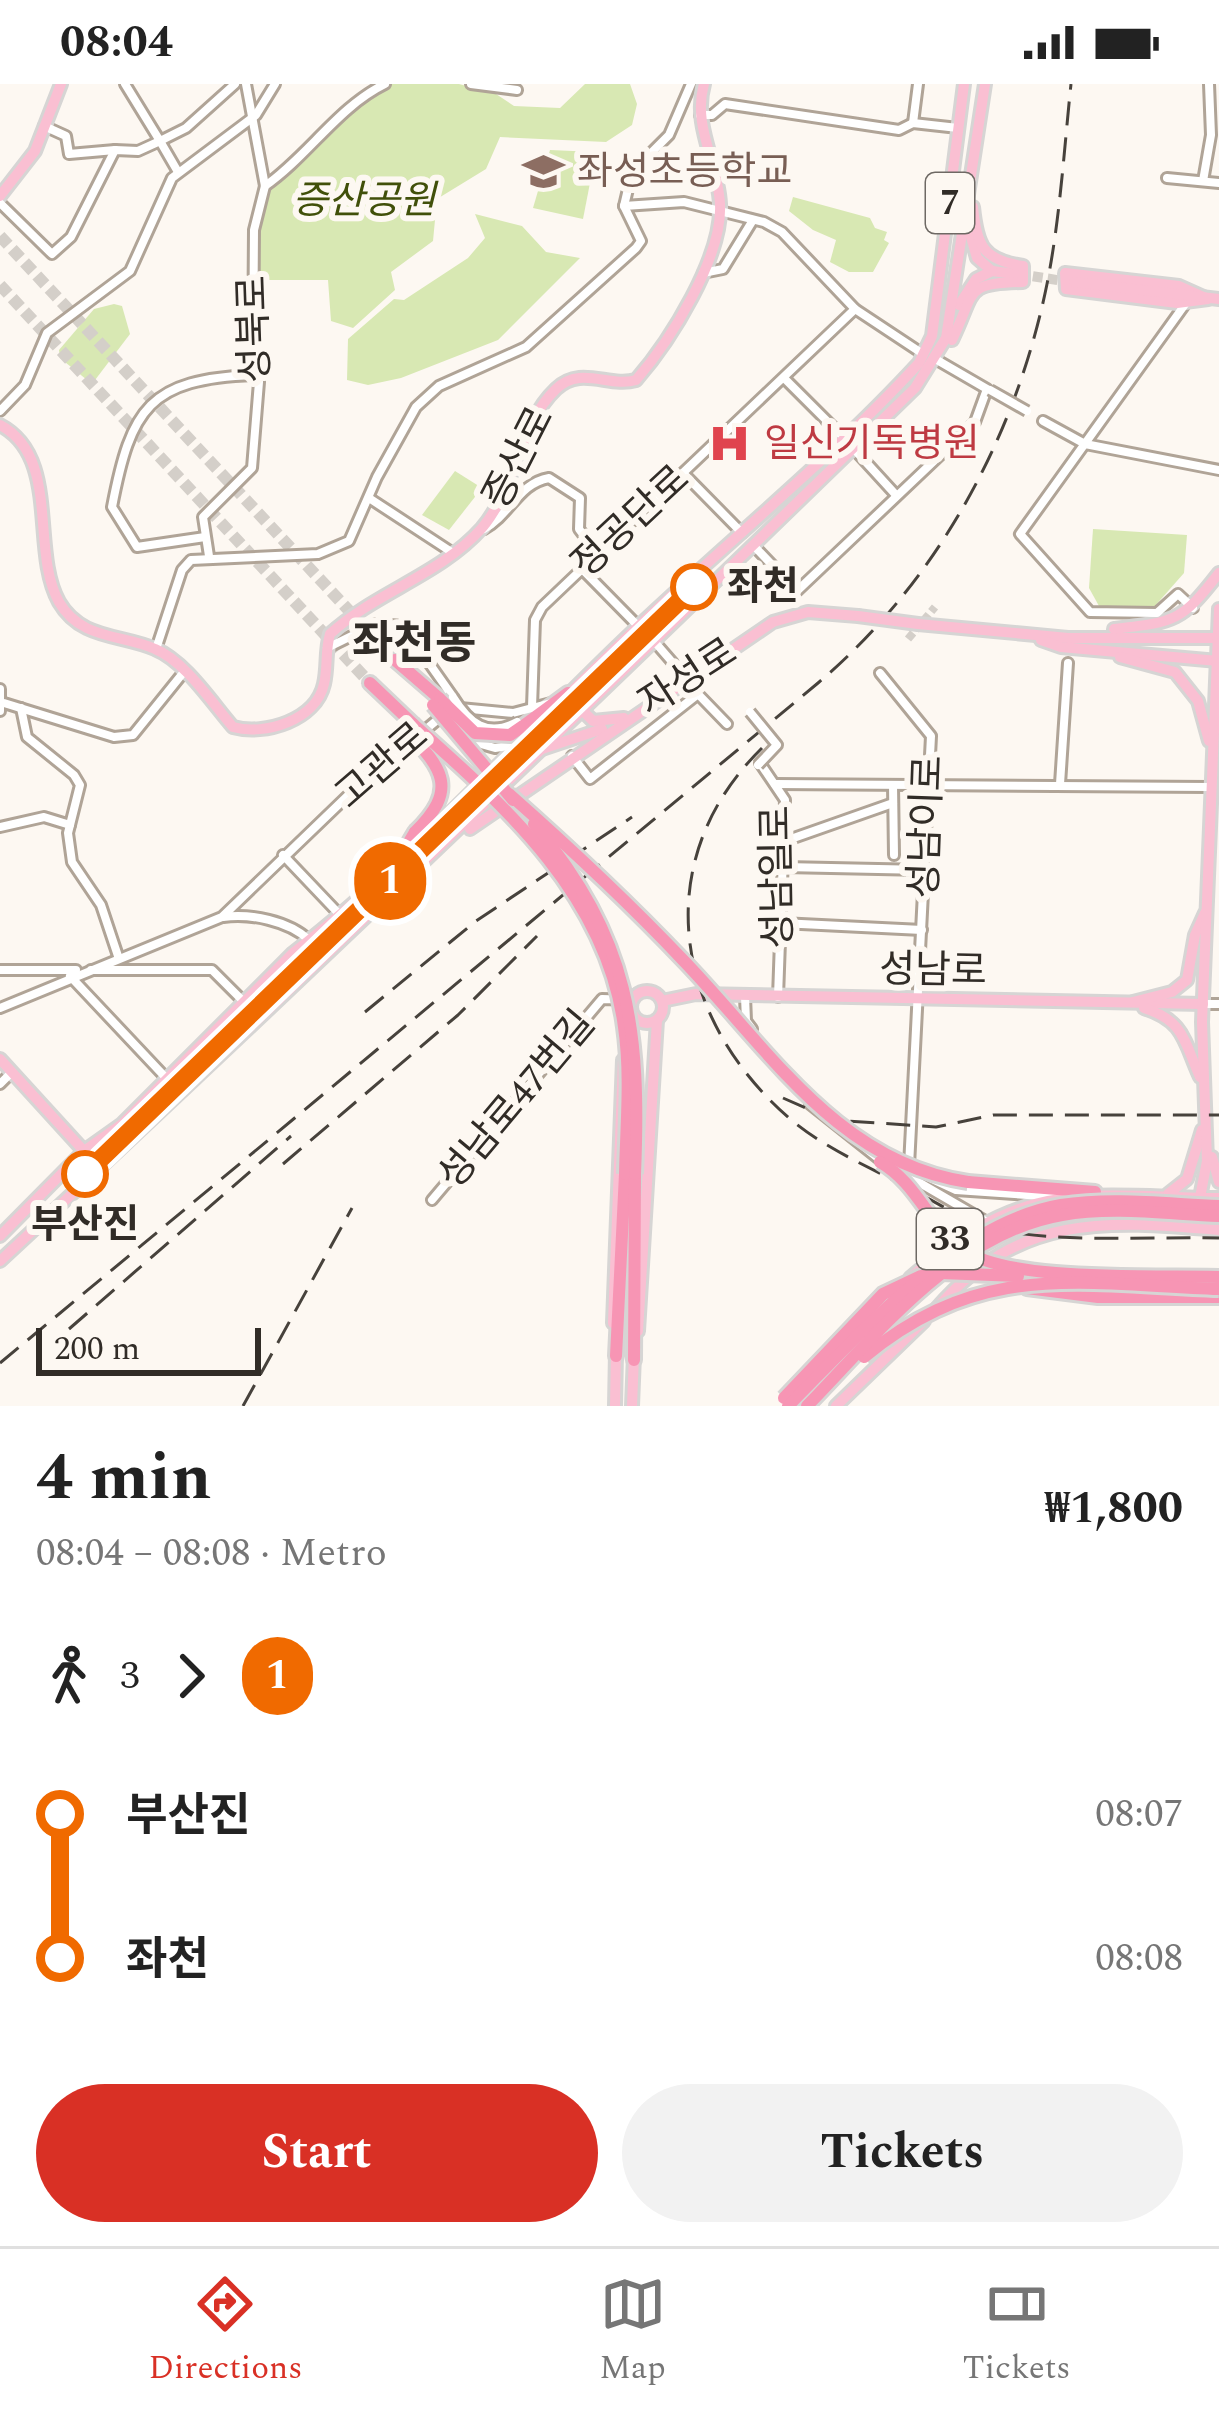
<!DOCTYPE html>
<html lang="en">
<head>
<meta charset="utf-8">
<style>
	body { margin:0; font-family:Spectral,"Noto Sans KR",serif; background:#f2f2f2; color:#222; height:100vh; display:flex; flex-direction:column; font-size:45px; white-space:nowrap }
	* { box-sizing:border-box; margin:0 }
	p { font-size:39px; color:#767676 }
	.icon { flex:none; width:66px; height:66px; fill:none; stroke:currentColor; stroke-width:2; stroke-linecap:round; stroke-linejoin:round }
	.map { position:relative; height:1322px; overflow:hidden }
	.sheet { display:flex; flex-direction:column; background:#fff; flex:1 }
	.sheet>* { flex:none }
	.badge { padding:0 24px; border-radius:39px; font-size:42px; line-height:78px }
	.scale { position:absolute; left:36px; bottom:30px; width:225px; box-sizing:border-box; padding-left:12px; border:6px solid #312c27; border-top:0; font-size:33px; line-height:42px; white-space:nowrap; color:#312c27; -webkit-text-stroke:9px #fdf8f2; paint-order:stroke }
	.map>.badge { position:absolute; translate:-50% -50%; box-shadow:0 0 0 6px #fff }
	.legs { display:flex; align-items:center; gap:18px; height:132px; padding:0 36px; font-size:39px }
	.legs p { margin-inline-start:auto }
	.head { display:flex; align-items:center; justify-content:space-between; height:204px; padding:0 36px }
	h1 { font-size:66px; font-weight:700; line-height:90px }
	.primary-button { display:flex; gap:24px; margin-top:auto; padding:24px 36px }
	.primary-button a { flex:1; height:138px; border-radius:72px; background:#d93025; color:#fff; font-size:48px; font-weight:700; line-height:138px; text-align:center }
	.primary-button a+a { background:#f2f2f2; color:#222 }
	ul { padding:0 36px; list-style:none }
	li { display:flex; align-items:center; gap:42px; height:144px; font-size:45px }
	li i { display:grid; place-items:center; width:18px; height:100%; margin:0 15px; background:currentColor }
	li i::after { content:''; width:30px; height:30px; margin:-15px; border:9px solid; border-radius:50%; background:#fff }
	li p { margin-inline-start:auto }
	li:first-child i { background:linear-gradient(#0000 50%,currentColor 0) }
	li:last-child i { background:linear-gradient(currentColor 50%,#0000 0) }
	.status { display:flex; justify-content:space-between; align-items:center; height:84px; padding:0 60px; background:#fff; direction:ltr }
	.status svg { height:33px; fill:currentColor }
	.tab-bar { display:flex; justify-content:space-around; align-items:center; height:168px; border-top:3px solid #e0e0e0; background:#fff; font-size:33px; color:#767676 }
	.tab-bar a { display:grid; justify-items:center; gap:6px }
	.tab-bar .selected { color:#d93025 }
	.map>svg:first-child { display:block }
</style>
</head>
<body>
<div class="status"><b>08:04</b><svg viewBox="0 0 49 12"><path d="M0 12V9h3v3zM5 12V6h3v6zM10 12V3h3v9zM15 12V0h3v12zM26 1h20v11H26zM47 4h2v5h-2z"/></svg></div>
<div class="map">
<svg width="1219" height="1322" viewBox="0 0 1219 1322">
	<rect width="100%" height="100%" fill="#fdf8f2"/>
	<g fill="#d8e8b3">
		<path d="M391 0H459L496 10 514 22 560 24 585 0H630L637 20 632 41 606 58 500 53 486 85 437 115 433 157 391 188 395 206 353 244 331 237 328 196H260L259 152 269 102C314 73 343 24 391 0Z"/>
		<path d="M550 66 596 68 583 135 533 124Z"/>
		<path d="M793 113 870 134 875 144 887 148 884 156 889 159 873 188H849L830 178 836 156 813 146 789 127Z"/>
		<path d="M475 130 522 142 546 168 580 174 498 256 401 294 368 301 347 296 348 255 394 215 404 216 468 174 485 154Z"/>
		<path d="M114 220 122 222 130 250 92 300 60 274 59 266 94 225Z"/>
		<path d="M455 387 482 404 449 446 422 431Z"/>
		<path d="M1093 445 1187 451 1184 489 1154 523 1099 522 1089 504Z"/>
	</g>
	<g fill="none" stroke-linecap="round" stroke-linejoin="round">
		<g stroke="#d4cfc9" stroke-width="8" stroke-dasharray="8 4" stroke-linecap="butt">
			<path d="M908 555 935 523"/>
			<path d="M673 579 695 607"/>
		</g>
		<path stroke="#d4cfc9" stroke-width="10" stroke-dasharray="10 5" stroke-linecap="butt" d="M1018 190 1070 198"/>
		<g stroke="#d4cfc9" stroke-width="12" stroke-dasharray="12 6" stroke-linecap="butt">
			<path d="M0 152 395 576"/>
			<path d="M0 201 370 599"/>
		</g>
		<defs>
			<g id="minor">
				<path d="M125 0 160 57 186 44 235 0"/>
				<path d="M471 0 517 6"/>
				<path d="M700 31H712L725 20 899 46 913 39 958 44"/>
				<path d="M913 39 918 0"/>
				<path d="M44 42 66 52 69 70 115 66"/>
				<path d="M1167 94 1219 99"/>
				<path d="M1203 97 1211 51 1209 0"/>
				<path d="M265 102C308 72 338 23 385 0"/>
				<path d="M0 119 52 170 71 153 115 66 138 67 160 57 178 88"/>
				<path d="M624 122 684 118 764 138 782 148 855 225 923 270"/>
				<path d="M703 189 723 185 753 136"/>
				<path d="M1186 219 1020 450 1090 528 1157 529 1178 510 1193 524"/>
				<path d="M784 294 843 353"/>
				<path d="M0 327 25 301 47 249 130 187 172 94 256 31 275 0"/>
				<path d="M1043 337 1085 360 1219 386"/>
				<path d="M853 364 896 411"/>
				<path d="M683 389 742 449"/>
				<path d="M369 414 453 469"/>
				<path d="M484 445C510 431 519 399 549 394L580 414 579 445 598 470"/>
				<path d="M205 453 137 463 112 423C131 324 149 295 254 291"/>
				<path d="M753 461 797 507 975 338 987 305 937 276"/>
				<path d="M209 472 203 433 252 384 259 298 253 279 254 146 265 102 246 0"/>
				<path d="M582 485 638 542"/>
				<path d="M653 556 673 579"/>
				<path d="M327 564 376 540 403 542 453 613"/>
				<path d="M156 565 182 486 191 476 318 470 349 457 377 393 416 323 439 302 526 263 636 164 641 157 624 122 632 88 669 51 691 0"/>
				<path d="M880 589 931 652 909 1082"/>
				<path d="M0 605V627"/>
				<path d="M696 608 727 640"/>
				<path d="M4 619 114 653 133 651 183 589"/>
				<path d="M532 623 535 536 542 523 855 225"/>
				<path d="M21 624 27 653 74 691 80 701 68 749 72 778 101 821 118 872"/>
				<path d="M460 624 513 629 551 619"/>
				<path d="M467 656 495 664 549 656"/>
				<path d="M572 672 590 695 698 610"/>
				<path d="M760 679 785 716 778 913"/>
				<path d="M775 700 1210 703"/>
				<path d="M1060 700 1068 579"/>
				<path d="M893 701 894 771"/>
				<path d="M0 743 44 733 70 741"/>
				<path d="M785 757 893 719"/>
				<path d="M283 771 340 831"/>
				<path d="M784 783 925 786"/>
				<path d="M223 833C250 829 289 837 309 856"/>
				<path d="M781 839 922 846"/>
				<path d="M0 886H76"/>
				<path d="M91 886H212L243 917"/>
				<path d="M70 892 167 995"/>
				<path d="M745 912 746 937 752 945"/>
				<path d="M1203 920H1219"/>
				<path d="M0 924 222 833 361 699 442 632"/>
				<path d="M0 1000 12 988"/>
				<path d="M810 1020 883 1078"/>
				<path d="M915 1087 956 1106 1057 1113"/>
				<path d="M901 1088 987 1138"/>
				<path d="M432 1116 602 915 632 916"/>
			</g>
			<g id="major">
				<path d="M0 112 35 67 61 0"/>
				<path d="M969 146 977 174 992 187"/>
				<path d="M992 187 1015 190"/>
				<path d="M1065 189 1179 202 1208 215 1177 219 1066 205Z"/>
				<path d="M1074 198 1219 215"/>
				<path d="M959 221 976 195 992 187"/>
				<path d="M952 256C976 207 963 199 1023 198V182C983 176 977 162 973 123"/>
				<path d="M0 341C61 373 30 466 59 518 81 556 121 550 155 565 185 577 212 619 233 643 265 652 316 636 324 600 328 583 325 567 330 550 376 508 440 491 482 444 517 403 518 341 556 305 581 281 609 304 636 296 670 257 723 173 720 120 718 78 692 42 704 0"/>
				<path d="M918 540 1068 554H1219"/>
				<path d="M1114 545C1175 538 1181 538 1219 489"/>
				<path d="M1041 556 1061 563 1218 577"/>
				<path d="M1120 573 1175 588 1198 617 1209 657"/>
				<path d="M587 619 584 628 593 637 624 634"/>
				<path d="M506 677 602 645"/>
				<path d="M470 745 773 538 808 528 858 532"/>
				<circle cx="647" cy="923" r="16"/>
				<path d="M662 917 696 910 1203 920"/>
				<path d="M1133 918 1172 908 1187 896 1195 851 1205 829"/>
				<path d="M1144 924C1185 937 1184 958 1200 993"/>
				<path d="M0 975 84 1067"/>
				<path d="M1212 1073 1219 1098"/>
				<path d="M1168 1110 1187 1095 1202 1046"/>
				<path d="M1183 1143 1198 1124 1207 1077 1202 938 1219 525"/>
				<path d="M0 1152 84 1067 122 1040 293 869C414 775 515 660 625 555 722 462 828 378 919 279L932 252 964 0"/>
				<path d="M0 1177C309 890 613 598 915 304L946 254 985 0"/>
				<path d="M910 1194C1025 1094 1078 1112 1219 1114"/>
				<path d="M937 1224C1019 1130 1105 1136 1219 1146"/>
				<path d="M613 1239 623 976"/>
				<path d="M638 1247 657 936"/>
				<path d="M615 1322 616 1269"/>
				<path d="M632 1322 634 1271"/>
				<path d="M836 1322 924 1237"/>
			</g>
			<g id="highway">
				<path d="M395 576 440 615"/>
				<path d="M370 599 413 640"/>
				<path d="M523 642 568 609"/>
				<path d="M399 775 415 748"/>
				<path d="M968 1098 1095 1108"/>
				<path d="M1027 1204 1098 1213H1219"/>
				<path d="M616 1272 625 1090"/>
				<path d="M634 1276 635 1090"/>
			</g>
		</defs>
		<use href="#minor" stroke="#b0a497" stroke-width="14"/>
		<use href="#major" stroke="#d6d5d4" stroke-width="16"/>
		<use href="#highway" stroke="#d6d5d4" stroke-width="18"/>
		<use href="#minor" stroke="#fff" stroke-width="8"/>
		<use href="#major" stroke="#fabfd2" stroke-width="10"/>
		<use href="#highway" stroke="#f795b4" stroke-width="12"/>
		<g stroke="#47423c" stroke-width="3" stroke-dasharray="24 12" stroke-linecap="butt">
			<path d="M762 664C648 776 673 933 789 1034 824 1064 867 1082 907 1103 931 1115 956 1132 981 1141 1040 1161 1154 1152 1219 1154"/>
			<path d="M365 928 476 837 632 733"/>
			<path d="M783 1014 833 1036 936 1043 993 1031H1219"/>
			<path d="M283 1080 458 931 537 852"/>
			<path d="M69 1245 291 1052"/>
			<path d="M0 1279 818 599C937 498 1016 353 1047 200 1060 135 1064 66 1071 0"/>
			<path d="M243 1322 352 1124"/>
		</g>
		<defs>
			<g id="minor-bridge">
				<path d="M990 306 1027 327"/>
				<path d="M453 613C469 639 487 654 517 638"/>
				<path d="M750 628 777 661 758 681"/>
			</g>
			<path id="major-bridge" d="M858 532 918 540"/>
			<g id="highway-bridge">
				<path d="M440 615 475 649 510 651 523 642"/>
				<path d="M433 621 513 716"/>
				<path d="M413 640C506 723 607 812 624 943 631 991 626 1042 625 1090"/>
				<path d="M406 647C444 685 458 706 415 748"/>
				<path d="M509 710C569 763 628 818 683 876 768 964 838 1079 968 1098"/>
				<path d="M534 740C630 855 641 946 635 1090"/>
				<path d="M880 1078C918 1100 928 1140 962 1165 1008 1199 1158 1191 1219 1193"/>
				<path d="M941 1189 1018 1192"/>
				<path d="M864 1273C982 1176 1077 1200 1219 1205"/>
				<path d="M784 1314 883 1210 921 1192"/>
				<path d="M788 1322C861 1249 956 1139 1061 1121 1113 1113 1167 1120 1219 1122"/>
				<path d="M807 1322C878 1249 956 1149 1062 1131 1113 1122 1168 1130 1219 1132"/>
			</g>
		</defs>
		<use href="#minor-bridge" stroke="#b0a497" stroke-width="14" stroke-linecap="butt"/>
		<use href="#major-bridge" stroke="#d6d5d4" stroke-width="16" stroke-linecap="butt"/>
		<use href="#highway-bridge" stroke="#d6d5d4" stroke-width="18" stroke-linecap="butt"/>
		<use href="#minor-bridge" stroke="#fff" stroke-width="8"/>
		<use href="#major-bridge" stroke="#fabfd2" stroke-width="10"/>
		<use href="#highway-bridge" stroke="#f795b4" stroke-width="12"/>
	</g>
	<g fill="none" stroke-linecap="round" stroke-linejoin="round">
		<defs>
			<path id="line-1" d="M85 1090 694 503"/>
		</defs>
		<use href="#line-1" stroke="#fff" stroke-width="27"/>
		<use href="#line-1" stroke="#f06a00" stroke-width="18"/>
	</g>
	<defs>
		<symbol id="school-bare" viewBox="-9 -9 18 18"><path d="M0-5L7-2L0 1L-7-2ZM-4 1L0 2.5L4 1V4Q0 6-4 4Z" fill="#8d6e63" stroke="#fdf8f2" stroke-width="2.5" paint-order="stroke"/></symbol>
		<symbol id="hospital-bare" viewBox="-9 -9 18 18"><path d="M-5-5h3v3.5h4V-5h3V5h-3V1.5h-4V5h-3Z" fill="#e0444e" stroke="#fdf8f2" stroke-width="2.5" paint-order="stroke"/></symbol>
	</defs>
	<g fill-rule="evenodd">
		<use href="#school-bare" x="514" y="58" width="59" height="59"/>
		<use href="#hospital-bare" x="700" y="330" width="59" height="59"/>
	</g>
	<g fill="#fff" stroke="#f06a00" stroke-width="6">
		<circle cx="694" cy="503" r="21"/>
		<circle cx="85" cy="1090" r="21"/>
	</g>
	<g text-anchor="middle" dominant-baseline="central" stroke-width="12" stroke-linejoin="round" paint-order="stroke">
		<g fill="#fdf8f2" stroke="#6e6964" stroke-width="3">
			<rect x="926" y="89" width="48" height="60" rx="9"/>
			<rect x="917" y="1125" width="66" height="60" rx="9"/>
		</g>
		<g font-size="36" font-weight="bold" fill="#312c27">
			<text x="950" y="119">7</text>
			<text x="950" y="1155">33</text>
		</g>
		<g font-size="39" fill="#785e54" stroke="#fdf8f2" text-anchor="start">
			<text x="577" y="88">좌성초등학교</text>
		</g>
		<g font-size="39" font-style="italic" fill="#41500a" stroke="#fdf8f2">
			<text x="364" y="117">증산공원</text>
		</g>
		<g font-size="39" fill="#312c27" stroke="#fdf8f2">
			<text transform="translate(255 245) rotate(-92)">성북로</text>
			<text transform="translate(519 374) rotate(-63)">증산로</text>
			<text transform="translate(631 438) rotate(-43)">정공단로</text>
			<text transform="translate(688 594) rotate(-33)">자성로</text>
			<text transform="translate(382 682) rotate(-41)">고관로</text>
			<text transform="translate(927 743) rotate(-88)">성남이로</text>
			<text transform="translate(778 793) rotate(-91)">성남일로</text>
			<text transform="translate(933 887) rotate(1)">성남로</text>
			<text transform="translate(517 1016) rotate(-50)">성남로47번길</text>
		</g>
		<g font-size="39" fill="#be3a42" stroke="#fdf8f2" text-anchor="start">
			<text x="764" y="360">일신기독병원</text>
		</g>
		<g font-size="39" font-weight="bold" fill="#312c27" stroke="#fdf8f2" text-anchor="start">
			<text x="727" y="503">좌천</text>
			<text x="85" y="1141" text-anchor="middle">부산진</text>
		</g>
		<g font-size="45" font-weight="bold" fill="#312c27" stroke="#fdf8f2">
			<text x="414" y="560">좌천동</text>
		</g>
	</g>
</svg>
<div class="scale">200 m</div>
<b class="badge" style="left:390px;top:797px;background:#f06a00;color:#fff">1</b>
</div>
<section class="sheet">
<div class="head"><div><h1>4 min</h1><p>08:04 – 08:08 · Metro</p></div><b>₩1,800</b></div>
<div class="legs"><svg class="icon" aria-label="walk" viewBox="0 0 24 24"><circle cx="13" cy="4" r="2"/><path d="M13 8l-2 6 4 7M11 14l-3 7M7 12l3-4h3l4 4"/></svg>3<svg class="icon" aria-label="forward" viewBox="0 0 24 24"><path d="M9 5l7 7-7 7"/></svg><b class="badge" style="background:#f06a00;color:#fff">1</b></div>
<ul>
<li><i style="color:#f06a00"></i><b>부산진</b><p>08:07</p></li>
<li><i style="color:#f06a00"></i><b>좌천</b><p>08:08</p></li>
</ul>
<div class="primary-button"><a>Start</a><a>Tickets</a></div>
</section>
<nav class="tab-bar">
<a class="selected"><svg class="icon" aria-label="directions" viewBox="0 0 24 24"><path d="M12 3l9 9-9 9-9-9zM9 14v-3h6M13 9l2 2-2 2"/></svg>Directions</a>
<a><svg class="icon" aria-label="map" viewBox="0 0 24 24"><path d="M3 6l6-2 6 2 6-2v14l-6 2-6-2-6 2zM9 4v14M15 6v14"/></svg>Map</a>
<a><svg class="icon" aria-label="tickets" viewBox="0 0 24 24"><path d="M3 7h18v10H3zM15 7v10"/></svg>Tickets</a>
</nav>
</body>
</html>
